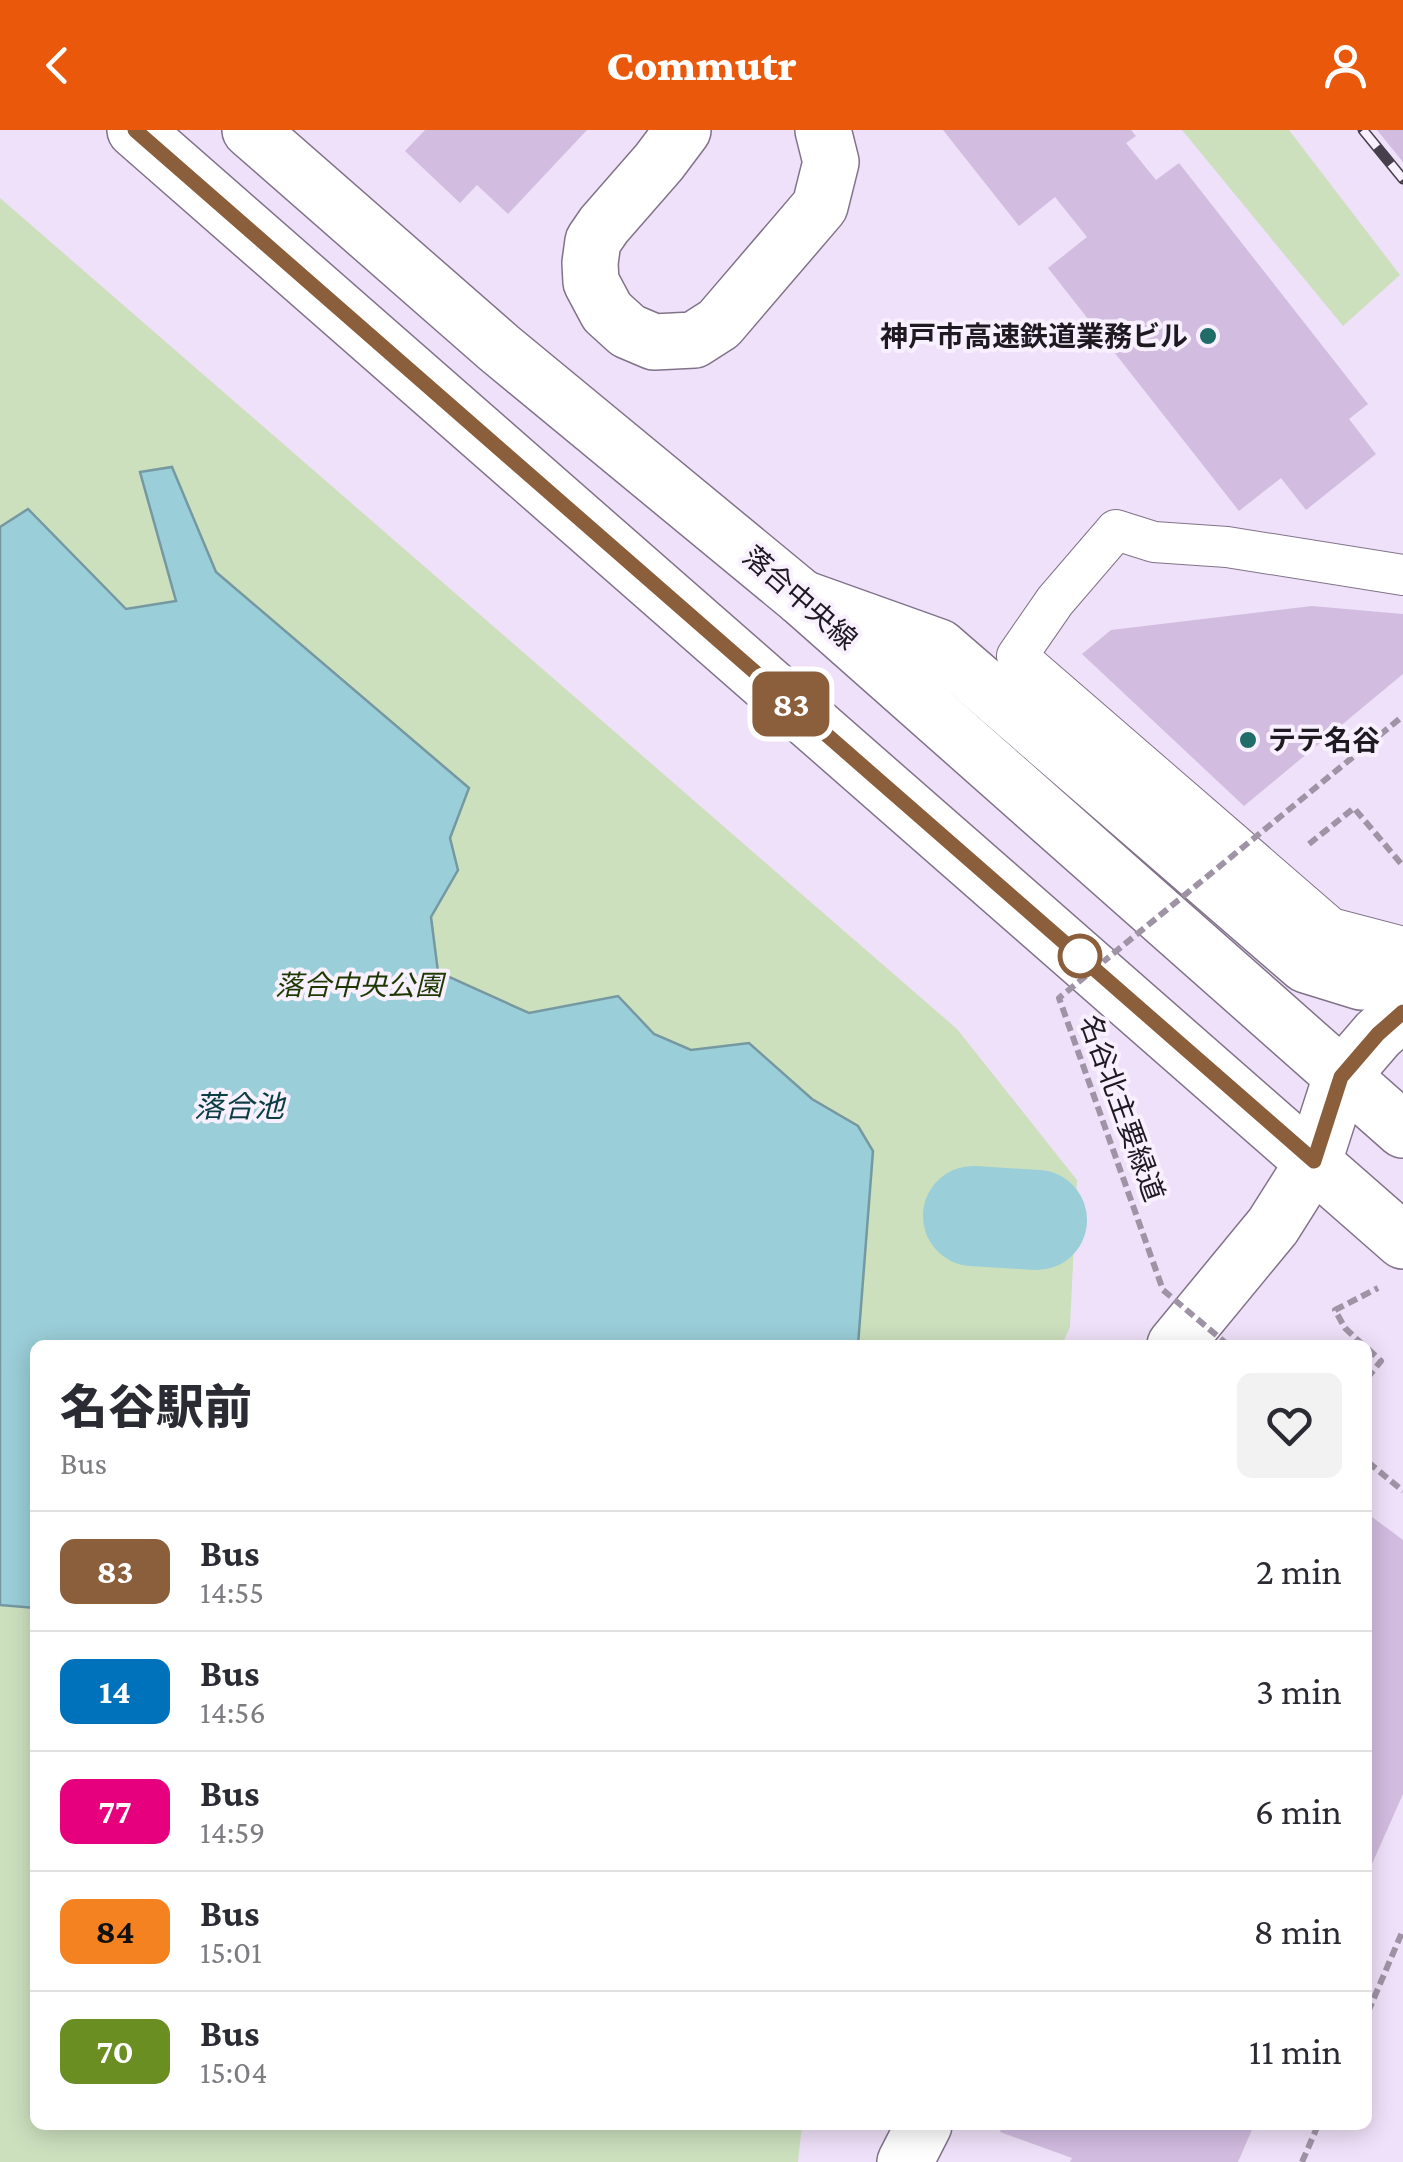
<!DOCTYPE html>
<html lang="en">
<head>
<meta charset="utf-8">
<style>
	body { margin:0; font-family:"Crimson Pro","Noto Sans JP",serif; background:#f2f2f3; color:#2b2b33; height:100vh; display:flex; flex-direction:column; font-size:38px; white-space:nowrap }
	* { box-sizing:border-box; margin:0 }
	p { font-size:32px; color:#7c7c81 }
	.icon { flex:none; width:55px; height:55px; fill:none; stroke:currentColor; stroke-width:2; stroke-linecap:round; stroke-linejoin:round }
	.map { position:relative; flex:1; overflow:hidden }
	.drawer { position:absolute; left:30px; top:1210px; width:1342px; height:790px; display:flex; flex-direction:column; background:#fff; border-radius:15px; box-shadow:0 5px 25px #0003 }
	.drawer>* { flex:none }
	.badge { padding:0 20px; border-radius:15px; font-size:35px; line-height:65px }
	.map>.badge { position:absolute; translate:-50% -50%; box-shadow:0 0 0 5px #fff }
	.round { display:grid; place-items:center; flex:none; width:105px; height:105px; border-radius:15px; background:#f2f2f3 }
	.headline { display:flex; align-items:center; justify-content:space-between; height:170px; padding:0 30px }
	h1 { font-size:48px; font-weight:800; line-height:75px }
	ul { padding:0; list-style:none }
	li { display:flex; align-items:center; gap:30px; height:120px; padding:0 30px; border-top:2px solid #e1e1e2 }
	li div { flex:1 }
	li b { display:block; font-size:38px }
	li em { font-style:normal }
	li .badge { min-width:110px; font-weight:700; text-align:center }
	header { display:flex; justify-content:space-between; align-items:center; height:130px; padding:0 30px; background:#ea580c; color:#fff; font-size:45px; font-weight:800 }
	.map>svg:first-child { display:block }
</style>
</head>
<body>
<header><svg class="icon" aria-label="back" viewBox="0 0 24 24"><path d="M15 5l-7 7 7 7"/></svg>Commutr<svg class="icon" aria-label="person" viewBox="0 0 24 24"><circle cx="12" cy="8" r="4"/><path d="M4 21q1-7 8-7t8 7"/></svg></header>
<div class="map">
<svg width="1403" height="2032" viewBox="0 0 1403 2032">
	<rect width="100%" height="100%" fill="#efe1f9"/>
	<g fill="#cce0be">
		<path d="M1182 0H1289L1400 145 1343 196Z"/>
		<path d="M0 68 957 899 1077 1050 1070 1197 1062 1215H35V1995H802L798 2032H0Z"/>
	</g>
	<path fill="#9aced8" stroke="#7598a1" stroke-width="2.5" d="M172 337 216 442 469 658 450 708 458 740 431 787 438 842 529 883 618 866 654 904 691 920 749 913 812 969 858 996 873 1021 858 1215H35V1478L0 1475V397L28 379 126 479 176 471 140 342Z"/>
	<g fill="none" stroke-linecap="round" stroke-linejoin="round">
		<path stroke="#9aced8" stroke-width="100" d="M973 1086 1037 1090"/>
	</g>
	<g fill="#d2bce0">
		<path d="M425 0H587L508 84 477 55 460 73 405 21Z"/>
		<path d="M943 0H1131L1136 6 1126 13 1156 50 1179 33 1368 274 1349 289 1376 324 1306 380 1281 348 1239 381 1048 138 1087 107 1055 67 1019 96Z"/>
		<path d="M1377 0H1403V32Z"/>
		<path d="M1312 476 1403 484V544L1244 676 1082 524 1111 500Z"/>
		<path d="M1368 1384 1403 1410V1664L1368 1743Z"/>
		<path d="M1003 1995H1254L1238 2032H1070L1072 2028 1000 2002Z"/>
	</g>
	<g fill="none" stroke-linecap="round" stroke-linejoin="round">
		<defs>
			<path id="pedestrian" d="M1403 445 1227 417 1154 412 1116 400 1055 471 1017 526 1331 798 1403 817"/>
			<g id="minor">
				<path d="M683 0 659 32 604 95 593 111 590 133 591 152 607 182 628 201 654 212 694 210 719 194 820 76 831 32 823 0"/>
				<path d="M802 468 939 517 1306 835 1361 852 1403 853"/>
				<path d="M1175 1215 1273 1096 1314 1031 1341 947 1378 904 1403 882"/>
				<path d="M905 2032 924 1995"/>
			</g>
			<g id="tertiary">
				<path d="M135 0 1403 1111"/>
				<path d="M250 0 499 218 802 468 1403 1000"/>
			</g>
		</defs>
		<use href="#pedestrian" stroke="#807389" stroke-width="42"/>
		<use href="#minor" stroke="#807389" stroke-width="58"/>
		<use href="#tertiary" stroke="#807389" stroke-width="58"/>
		<g stroke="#9f94a6" stroke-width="6" stroke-dasharray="10 5" stroke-linecap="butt">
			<path d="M1309 714 1354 678 1403 736"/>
			<path d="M1363 1215 1345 1198 1335 1180 1378 1158"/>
			<path d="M1368 1219 1381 1231 1368 1247"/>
			<path d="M1368 1332 1403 1361"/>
			<path d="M1368 1882 1403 1800"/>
			<path d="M1302 2032 1318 1995"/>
		</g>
		<use href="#pedestrian" stroke="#fff" stroke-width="40"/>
		<use href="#minor" stroke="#fff" stroke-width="55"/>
		<use href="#tertiary" stroke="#fff" stroke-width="55"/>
		<defs>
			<path id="rail" d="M1363 0 1403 49"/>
		</defs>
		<use href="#rail" stroke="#47404c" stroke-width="11"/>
		<use href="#rail" stroke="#f9f0ff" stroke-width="8" stroke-dasharray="22" stroke-linecap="butt"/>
		<path stroke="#9f94a6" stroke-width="6" stroke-dasharray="10 5" stroke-linecap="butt" d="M1228 1215 1163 1160 1059 868 1403 586"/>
	</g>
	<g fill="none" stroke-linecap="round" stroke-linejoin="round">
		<defs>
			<path id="line" d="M135 0 1314 1031 1341 947 1378 904 1403 882"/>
		</defs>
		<use href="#line" stroke="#fff" stroke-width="22"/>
		<use href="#line" stroke="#8b5e3c" stroke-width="15"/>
	</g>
	<g fill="#206c69" stroke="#f9f0ff" stroke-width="4">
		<circle cx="1208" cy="206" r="10"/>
		<circle cx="1248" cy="610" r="10"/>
	</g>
	<circle fill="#fff" stroke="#8b5e3c" stroke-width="5" cx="1080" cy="826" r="20"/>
	<g text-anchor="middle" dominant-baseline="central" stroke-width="8" stroke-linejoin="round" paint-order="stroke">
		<g font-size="28" font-weight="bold" fill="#1f1922" stroke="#f9f0ff" text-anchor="end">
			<text x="1188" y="206">神戸市高速鉄道業務ビル</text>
			<text x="1268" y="610" text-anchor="start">テテ名谷</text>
		</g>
		<g font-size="28" fill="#1f1922" stroke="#f9f0ff">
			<text transform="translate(800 468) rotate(41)">落合中央線</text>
			<text transform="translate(1122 978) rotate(70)">名谷北主要緑道</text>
		</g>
		<g font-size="28" font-style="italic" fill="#1d3800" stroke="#f9f0ff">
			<text x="359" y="855">落合中央公園</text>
		</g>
		<g font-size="30" font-style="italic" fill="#0b3d44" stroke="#f9f0ff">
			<text x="239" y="976">落合池</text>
		</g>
	</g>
</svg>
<b class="badge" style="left:791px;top:574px;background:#8b5e3c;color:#fff">83</b>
<section class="drawer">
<div class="headline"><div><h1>名谷駅前</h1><p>Bus</p></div><a class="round"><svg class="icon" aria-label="heart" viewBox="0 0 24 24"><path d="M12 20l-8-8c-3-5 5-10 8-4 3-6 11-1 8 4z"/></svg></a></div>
<ul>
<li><span class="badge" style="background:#8b5e3c;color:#fff">83</span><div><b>Bus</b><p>14:55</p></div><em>2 min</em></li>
<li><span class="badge" style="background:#0072bc;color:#fff">14</span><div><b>Bus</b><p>14:56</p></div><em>3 min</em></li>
<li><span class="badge" style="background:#e6007e;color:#fff">77</span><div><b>Bus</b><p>14:59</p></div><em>6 min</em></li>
<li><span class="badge" style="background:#f58220;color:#111">84</span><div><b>Bus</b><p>15:01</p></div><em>8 min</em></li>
<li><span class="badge" style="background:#6b8e23;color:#fff">70</span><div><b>Bus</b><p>15:04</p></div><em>11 min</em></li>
</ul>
</section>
</div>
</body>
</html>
